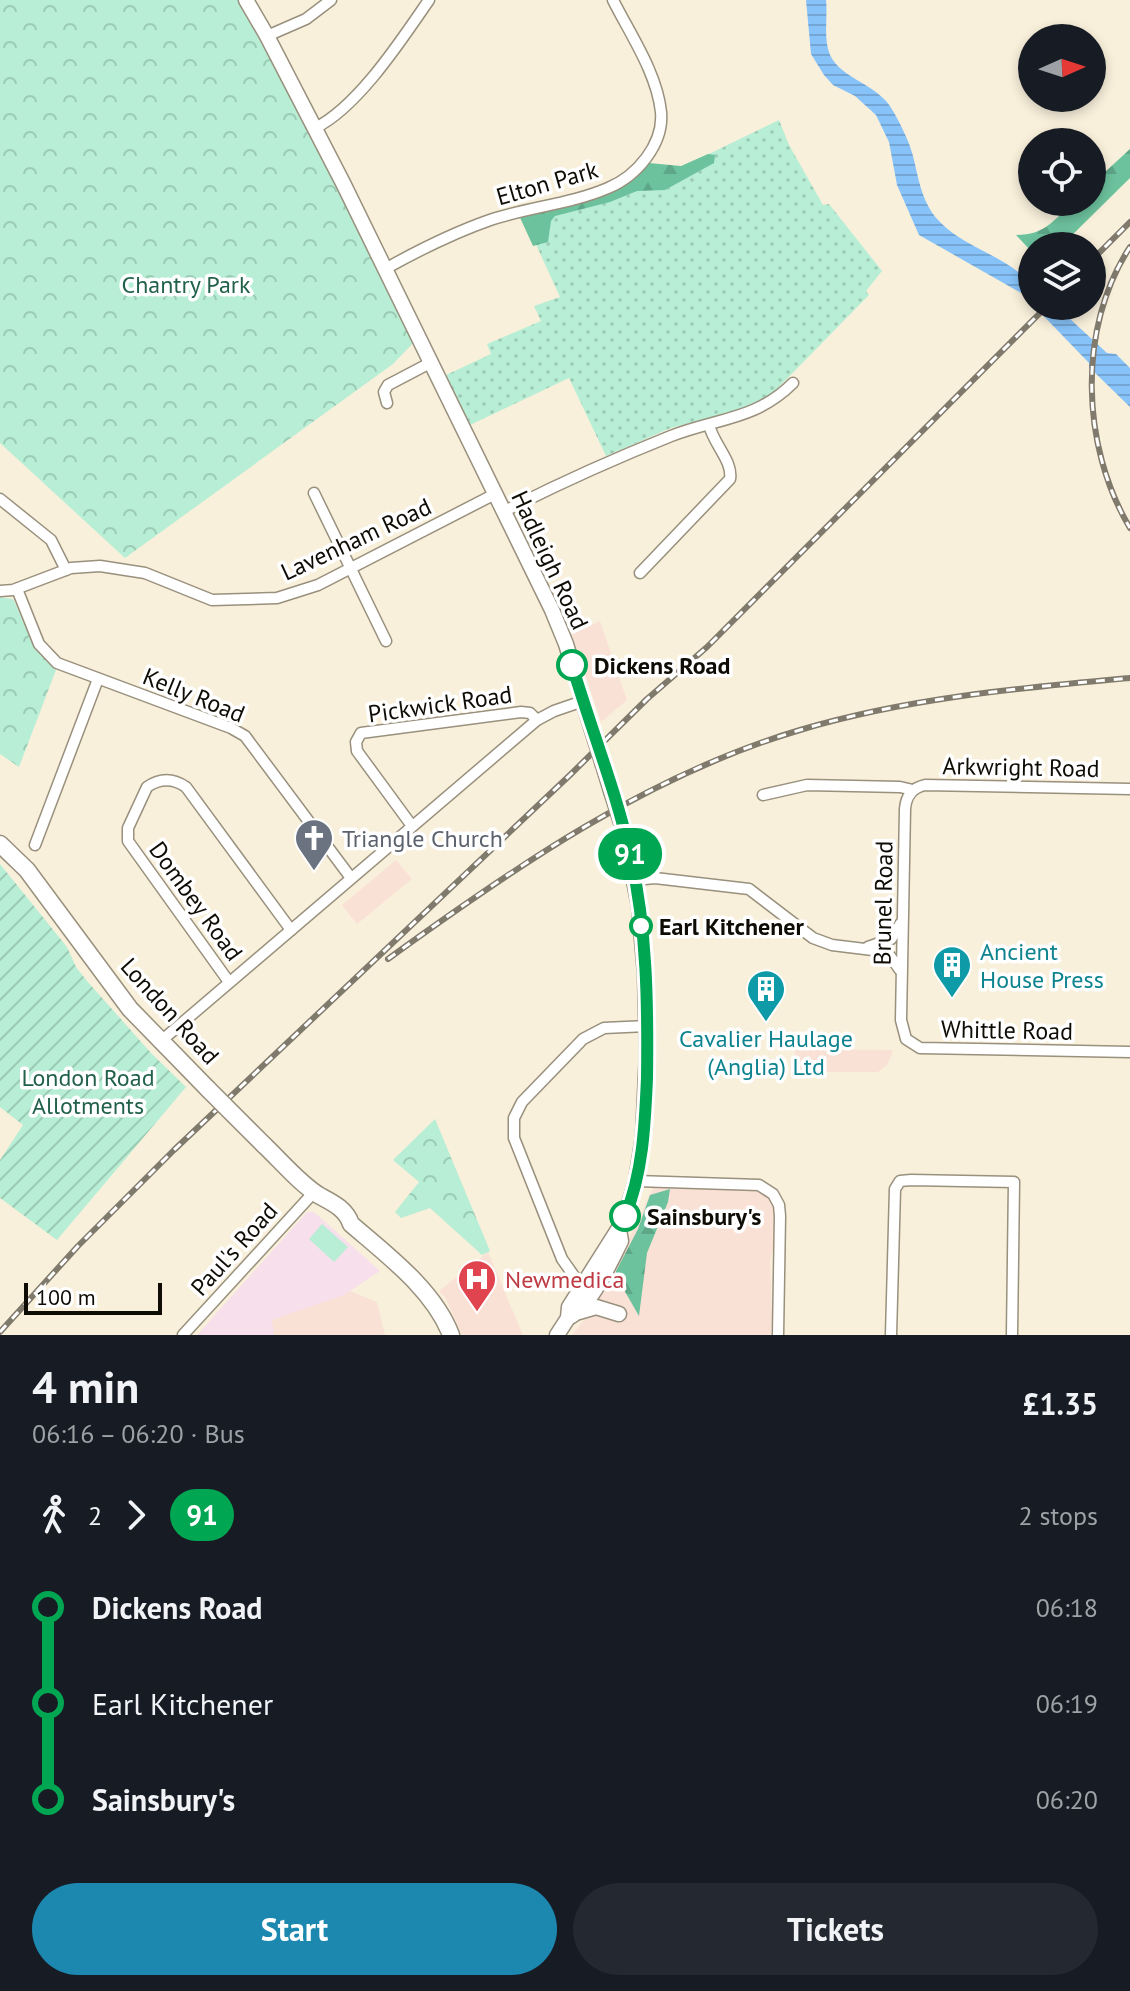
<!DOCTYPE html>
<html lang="en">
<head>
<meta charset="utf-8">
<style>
	body { margin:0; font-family:"PT Sans",sans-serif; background:#242831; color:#f1f3f6; height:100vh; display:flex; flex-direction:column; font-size:30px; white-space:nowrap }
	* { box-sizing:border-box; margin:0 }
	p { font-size:26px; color:#9ea1a6 }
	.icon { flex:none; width:44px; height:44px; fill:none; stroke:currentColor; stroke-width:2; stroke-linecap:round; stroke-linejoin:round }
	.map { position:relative; height:1335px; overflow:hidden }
	.side { display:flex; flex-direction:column; background:#171b24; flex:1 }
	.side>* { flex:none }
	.badge { padding:0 16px; border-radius:26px; font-size:28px; line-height:52px }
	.needle { width:52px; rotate:87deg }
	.controls { position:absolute; left:1018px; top:24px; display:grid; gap:16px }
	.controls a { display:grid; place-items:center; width:88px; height:88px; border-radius:50%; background:#171b24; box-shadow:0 4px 12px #0003; font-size:40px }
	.scale { position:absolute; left:24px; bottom:20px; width:138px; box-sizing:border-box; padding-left:8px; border:4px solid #0f0c06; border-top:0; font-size:22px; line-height:28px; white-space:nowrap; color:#0f0c06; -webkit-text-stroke:6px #fff; paint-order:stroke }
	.map>.badge { position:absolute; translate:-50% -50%; box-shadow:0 0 0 4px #fff }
	.legs { display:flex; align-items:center; gap:12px; height:88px; padding:0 32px; font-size:26px }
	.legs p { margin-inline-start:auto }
	.head { display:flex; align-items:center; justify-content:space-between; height:136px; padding:0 32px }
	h1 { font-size:44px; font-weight:800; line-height:60px }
	.action { display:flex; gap:16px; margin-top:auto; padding:16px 32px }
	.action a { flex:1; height:92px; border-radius:48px; background:#1c88af; color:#fff; font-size:32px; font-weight:800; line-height:92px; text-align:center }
	.action a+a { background:#242831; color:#f1f3f6 }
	ul { padding:0 32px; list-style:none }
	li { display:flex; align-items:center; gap:28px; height:96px; font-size:30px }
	li i { display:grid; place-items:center; width:12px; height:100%; margin:0 10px; background:currentColor }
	li i::after { content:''; width:20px; height:20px; margin:-10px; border:6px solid; border-radius:50%; background:#171b24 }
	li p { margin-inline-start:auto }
	li:first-child i { background:linear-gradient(#0000 50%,currentColor 0) }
	li:last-child i { background:linear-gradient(currentColor 50%,#0000 0) }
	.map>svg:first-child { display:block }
</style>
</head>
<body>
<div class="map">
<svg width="1130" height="1335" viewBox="0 0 1130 1335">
	<defs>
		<pattern id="grass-dots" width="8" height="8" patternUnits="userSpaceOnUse" patternTransform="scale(2)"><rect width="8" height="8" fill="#b7eed5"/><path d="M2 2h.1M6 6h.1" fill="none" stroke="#9ccbb5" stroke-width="1.8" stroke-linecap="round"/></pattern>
		<pattern id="forest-firs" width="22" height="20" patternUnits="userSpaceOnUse" patternTransform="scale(2)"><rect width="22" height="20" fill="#6dc29e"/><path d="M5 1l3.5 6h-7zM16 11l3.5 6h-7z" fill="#5da687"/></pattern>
		<pattern id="park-crowns" width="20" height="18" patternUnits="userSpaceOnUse" patternTransform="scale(2)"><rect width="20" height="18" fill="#b7eed5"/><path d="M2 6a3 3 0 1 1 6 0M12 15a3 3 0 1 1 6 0" fill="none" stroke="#9ccbb5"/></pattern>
		<pattern id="garden-furrows" width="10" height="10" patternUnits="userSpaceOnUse" patternTransform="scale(2)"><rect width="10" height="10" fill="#b7eed5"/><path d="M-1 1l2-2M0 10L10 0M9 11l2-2" fill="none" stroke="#9ccbb5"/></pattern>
		<pattern id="water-rules" width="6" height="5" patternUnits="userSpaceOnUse" patternTransform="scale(2)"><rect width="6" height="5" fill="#87c3f9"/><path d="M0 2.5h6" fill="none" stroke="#73a6d4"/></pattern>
	</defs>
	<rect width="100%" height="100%" fill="#f9f0db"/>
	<g fill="#f9e1d6">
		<path d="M600 621 627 700 601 722 572 634Z"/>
		<path d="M396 860 412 879 357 924 342 905Z"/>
		<path d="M795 1049 892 1050V1054L887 1065 878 1072H795Z"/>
		<path d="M653 1188H748L758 1190 768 1197 773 1206 775 1217 774 1246 770 1260 772 1318 771 1335H572L589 1314 614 1271Z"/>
		<path d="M488 1252 523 1335H462L445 1297 439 1291Z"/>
		<path d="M350 1291 377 1302 385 1335H274L271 1320Z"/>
	</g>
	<path fill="#f7dfeb" d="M307 1212H314L380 1271 344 1295 272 1320 274 1335H197Z"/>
	<path fill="url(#grass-dots)" d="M779 120 789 145 823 205 829 204 882 271 866 291 869 295 776 390 764 399 742 409 671 428 606 456 569 378 470 425 446 375 491 354 487 344 541 321 534 306 560 297 522 214 682 167Z"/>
	<g fill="url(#forest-firs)">
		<path d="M1130 149V178L1061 246H1032V252L1016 235C1045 235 1054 220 1073 202H1092V184Z"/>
		<path d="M708 154 715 155 714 163 665 190 637 191 610 202 555 216 551 221 548 242 533 246 517 211 586 194 649 163 681 166Z"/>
		<path d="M670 1189 668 1202 647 1253 639 1316 616 1276V1271L638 1229 650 1195Z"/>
	</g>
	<g fill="url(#park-crowns)">
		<path d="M0 0H246L418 338 393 364 125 558 0 443Z"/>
		<path d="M0 597 13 599C26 625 32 651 56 670L19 767 0 754Z"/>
		<path d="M435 1119 490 1251 482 1255 430 1208 401 1218 395 1212 419 1182 393 1160Z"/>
	</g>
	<path fill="url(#garden-furrows)" d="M0 864 67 947 76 967 87 981 151 1053 186 1087 57 1240 0 1198V1160L23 1125 0 1107Z"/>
	<path fill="#b7eed5" d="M322 1224 348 1247 334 1262 309 1239Z"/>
	<g fill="url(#water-rules)">
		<path d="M806 0H826C828 18 823 38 830 55 842 80 879 84 893 111 901 125 909 141 913 156 919 180 922 205 941 223 967 249 1007 256 1032 285V304L1023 294 919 235 897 185 889 142 876 115 855 96 833 85 824 75 811 54Z"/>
		<path d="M1034 306H1056L1107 353 1116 354 1130 368V407L1089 367V363Z"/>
	</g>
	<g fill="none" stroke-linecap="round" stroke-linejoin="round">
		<defs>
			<g id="minor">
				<path d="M267 36 306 19 331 0"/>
				<path d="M315 128C358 107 402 39 429 0"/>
				<path d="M385 269C419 250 453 233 490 220 529 207 571 204 608 188 637 176 664 144 661 112 657 73 630 34 613 0"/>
				<path d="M387 403 384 392 388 385 430 363"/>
				<path d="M314 493 386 641"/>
				<path d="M0 499 51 540 66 570"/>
				<path d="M503 512C556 485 616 458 671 436 717 418 756 420 793 383"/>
				<path d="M640 573 730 479C733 461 714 445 709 425"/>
				<path d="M17 589 39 644 57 663 231 728 245 736 351 878"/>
				<path d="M0 591 13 590 71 568 100 566 145 573 212 600 277 598 318 585 495 494"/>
				<path d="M1130 789 925 785C912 788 906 796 905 809L901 1020 906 1039 920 1048 1130 1052"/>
				<path d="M763 795 807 785 900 787 913 790"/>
				<path d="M412 826 357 751 356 742 361 733 521 712 530 713 537 720"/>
				<path d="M35 845 98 679"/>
				<path d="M635 880 655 878 749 889 813 938 832 945 881 951 890 956 900 970"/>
				<path d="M868 947 891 939 901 923"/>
				<path d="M229 982 128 841V828L147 787C160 778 173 778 186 787L291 930"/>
				<path d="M161 1041 537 720 554 711 583 701"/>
				<path d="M636 1181 759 1185 773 1194 779 1205 780 1216 778 1335"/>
				<path d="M587 1288 574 1276 562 1259 514 1138V1118L522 1102 583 1039 604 1028 647 1026"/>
				<path d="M183 1335 315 1191"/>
				<path d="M891 1335 895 1189 900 1181 911 1180 1014 1182 1012 1335"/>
			</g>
			<g id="tertiary">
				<path d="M246 0 267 36 343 183 552 610 566 644 591 727"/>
				<path d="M603 765 611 791"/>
				<path d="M579 1312 596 1307 619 1314"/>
				<path d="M568 1318C590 1308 610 1263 621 1241L619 1230"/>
				<path d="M557 1335 568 1318 569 1307 624 1220 636 1181 643 1137 647 1053 645 973 639 906 625 835"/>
			</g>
			<g id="primary">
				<path d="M0 844 27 870 130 1009 208 1089"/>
				<path d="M264 1145C280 1160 301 1185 320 1196 333 1203 346 1209 351 1224 387 1255 434 1290 451 1335"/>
			</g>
		</defs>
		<use href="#minor" stroke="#99907d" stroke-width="13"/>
		<use href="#tertiary" stroke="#99907d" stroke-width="17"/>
		<use href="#primary" stroke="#99907d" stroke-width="19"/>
		<use href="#minor" stroke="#fff" stroke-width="10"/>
		<use href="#tertiary" stroke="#fff" stroke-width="14"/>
		<use href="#primary" stroke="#fff" stroke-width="16"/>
		<defs>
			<g id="rail">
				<path d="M1130 247C1077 328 1081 446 1130 528"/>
				<path d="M1092 260 1130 222"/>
				<path d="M388 959C515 867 648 775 800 730 907 698 1020 688 1130 678"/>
				<path d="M0 1332 78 1246 174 1150 570 775 647 699 707 647 1047 306"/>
			</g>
		</defs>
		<use href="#rail" stroke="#807a6d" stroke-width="6"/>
		<use href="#rail" stroke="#fff" stroke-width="3" stroke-dasharray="9" stroke-linecap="butt"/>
		<defs>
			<g id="tertiary-bridge">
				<path d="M591 727 603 765"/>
				<path d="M611 791 625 835"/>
			</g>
			<path id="primary-bridge" d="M208 1089 264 1145"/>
		</defs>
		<use href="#tertiary-bridge" stroke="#99907d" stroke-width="17" stroke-linecap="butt"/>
		<use href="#primary-bridge" stroke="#99907d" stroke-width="19" stroke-linecap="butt"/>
		<use href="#tertiary-bridge" stroke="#fff" stroke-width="14"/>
		<use href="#primary-bridge" stroke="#fff" stroke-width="16"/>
	</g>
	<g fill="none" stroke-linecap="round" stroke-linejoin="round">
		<defs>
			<path id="line-1" d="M572 665C591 729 617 793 631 858 647 930 648 1005 647 1078 645 1124 643 1173 625 1216"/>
		</defs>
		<use href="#line-1" stroke="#fff" stroke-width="18"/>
		<use href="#line-1" stroke="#00a651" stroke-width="12"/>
	</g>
	<defs>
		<symbol id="church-pin" viewBox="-11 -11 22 30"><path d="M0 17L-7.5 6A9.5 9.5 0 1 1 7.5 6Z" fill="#6b7280" stroke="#fff"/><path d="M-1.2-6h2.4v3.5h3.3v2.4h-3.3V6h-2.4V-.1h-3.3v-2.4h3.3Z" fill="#fff"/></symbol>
		<symbol id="building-pin" viewBox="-11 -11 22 30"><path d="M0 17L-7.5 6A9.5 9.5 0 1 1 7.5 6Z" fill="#0f9aa8" stroke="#fff"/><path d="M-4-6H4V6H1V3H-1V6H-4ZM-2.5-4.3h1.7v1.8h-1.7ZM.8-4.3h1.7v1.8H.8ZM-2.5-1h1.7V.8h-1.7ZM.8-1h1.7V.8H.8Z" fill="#fff"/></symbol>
		<symbol id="hospital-pin" viewBox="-11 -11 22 30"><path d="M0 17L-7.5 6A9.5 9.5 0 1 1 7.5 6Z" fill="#e0444e" stroke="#fff"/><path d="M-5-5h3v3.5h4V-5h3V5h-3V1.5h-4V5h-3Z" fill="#fff"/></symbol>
	</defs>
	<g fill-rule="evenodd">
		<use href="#church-pin" x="292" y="816" width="44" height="60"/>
		<use href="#building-pin" x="930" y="943" width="44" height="60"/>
		<use href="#building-pin" x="744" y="967" width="44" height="60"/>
		<use href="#hospital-pin" x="455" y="1257" width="44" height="60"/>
	</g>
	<g fill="#fff" stroke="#00a651" stroke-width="4">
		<circle cx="572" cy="665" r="14"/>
		<circle cx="641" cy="926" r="10"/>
		<circle cx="625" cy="1216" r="14"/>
	</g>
	<g text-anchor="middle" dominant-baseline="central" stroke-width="7" stroke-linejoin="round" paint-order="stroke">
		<g font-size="24" fill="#0f0c06" stroke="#fff">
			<text transform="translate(547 183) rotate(-16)">Elton Park</text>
			<text transform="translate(356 539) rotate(-25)">Lavenham Road</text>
			<text transform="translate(550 560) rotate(65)">Hadleigh Road</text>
			<text transform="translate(194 695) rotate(22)">Kelly Road</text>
			<text transform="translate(440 704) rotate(-8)">Pickwick Road</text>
			<text transform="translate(1021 767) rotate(1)">Arkwright Road</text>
			<text transform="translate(196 901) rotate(54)">Dombey Road</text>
			<text transform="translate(883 903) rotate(-89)">Brunel Road</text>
			<text transform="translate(170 1011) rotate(48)">London Road</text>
			<text transform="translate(1007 1030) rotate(1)">Whittle Road</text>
			<text transform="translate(234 1249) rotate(-48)">Paul's Road</text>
		</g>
		<g font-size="24" fill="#216149" stroke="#fff">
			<text x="186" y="284">Chantry Park</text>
			<text x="88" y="1077">London Road<tspan x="88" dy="28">Allotments</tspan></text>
		</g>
		<g font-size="24" font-weight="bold" fill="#0f0c06" stroke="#fff" text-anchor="start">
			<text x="594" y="665">Dickens Road</text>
			<text x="659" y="926">Earl Kitchener</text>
			<text x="647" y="1216">Sainsbury's</text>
		</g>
		<g font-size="24" fill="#5b616d" stroke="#fff" text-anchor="start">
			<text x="342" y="838">Triangle Church</text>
		</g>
		<g font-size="24" fill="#0d838f" stroke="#fff" text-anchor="start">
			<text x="980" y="951">Ancient<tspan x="980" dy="28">House Press</tspan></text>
			<text x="766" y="1038" text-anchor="middle">Cavalier Haulage<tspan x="766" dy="28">(Anglia) Ltd</tspan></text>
		</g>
		<g font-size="24" fill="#be3a42" stroke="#fff" text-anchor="start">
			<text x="505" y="1279">Newmedica</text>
		</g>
	</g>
</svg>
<div class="controls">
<a><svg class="needle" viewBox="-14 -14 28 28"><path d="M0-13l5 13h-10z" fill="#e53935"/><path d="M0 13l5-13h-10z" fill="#9ea1a6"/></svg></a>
<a><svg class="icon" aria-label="locate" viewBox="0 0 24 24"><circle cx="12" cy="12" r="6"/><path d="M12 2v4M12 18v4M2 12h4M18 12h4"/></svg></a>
<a><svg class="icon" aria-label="layers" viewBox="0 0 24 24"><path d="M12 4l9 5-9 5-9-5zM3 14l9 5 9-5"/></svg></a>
</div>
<div class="scale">100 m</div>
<b class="badge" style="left:630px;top:854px;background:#00a651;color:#fff">91</b>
</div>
<section class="side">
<div class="head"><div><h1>4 min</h1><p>06:16 – 06:20 · Bus</p></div><b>£1.35</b></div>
<div class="legs"><svg class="icon" aria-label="walk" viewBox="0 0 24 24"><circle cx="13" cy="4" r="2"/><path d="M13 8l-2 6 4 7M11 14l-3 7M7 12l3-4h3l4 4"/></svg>2<svg class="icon" aria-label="forward" viewBox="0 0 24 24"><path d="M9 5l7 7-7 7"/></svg><b class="badge" style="background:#00a651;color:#fff">91</b><p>2 stops</p></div>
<ul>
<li><i style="color:#00a651"></i><b>Dickens Road</b><p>06:18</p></li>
<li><i style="color:#00a651"></i><span>Earl Kitchener</span><p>06:19</p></li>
<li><i style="color:#00a651"></i><b>Sainsbury's</b><p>06:20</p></li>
</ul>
<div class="action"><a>Start</a><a>Tickets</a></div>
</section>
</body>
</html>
